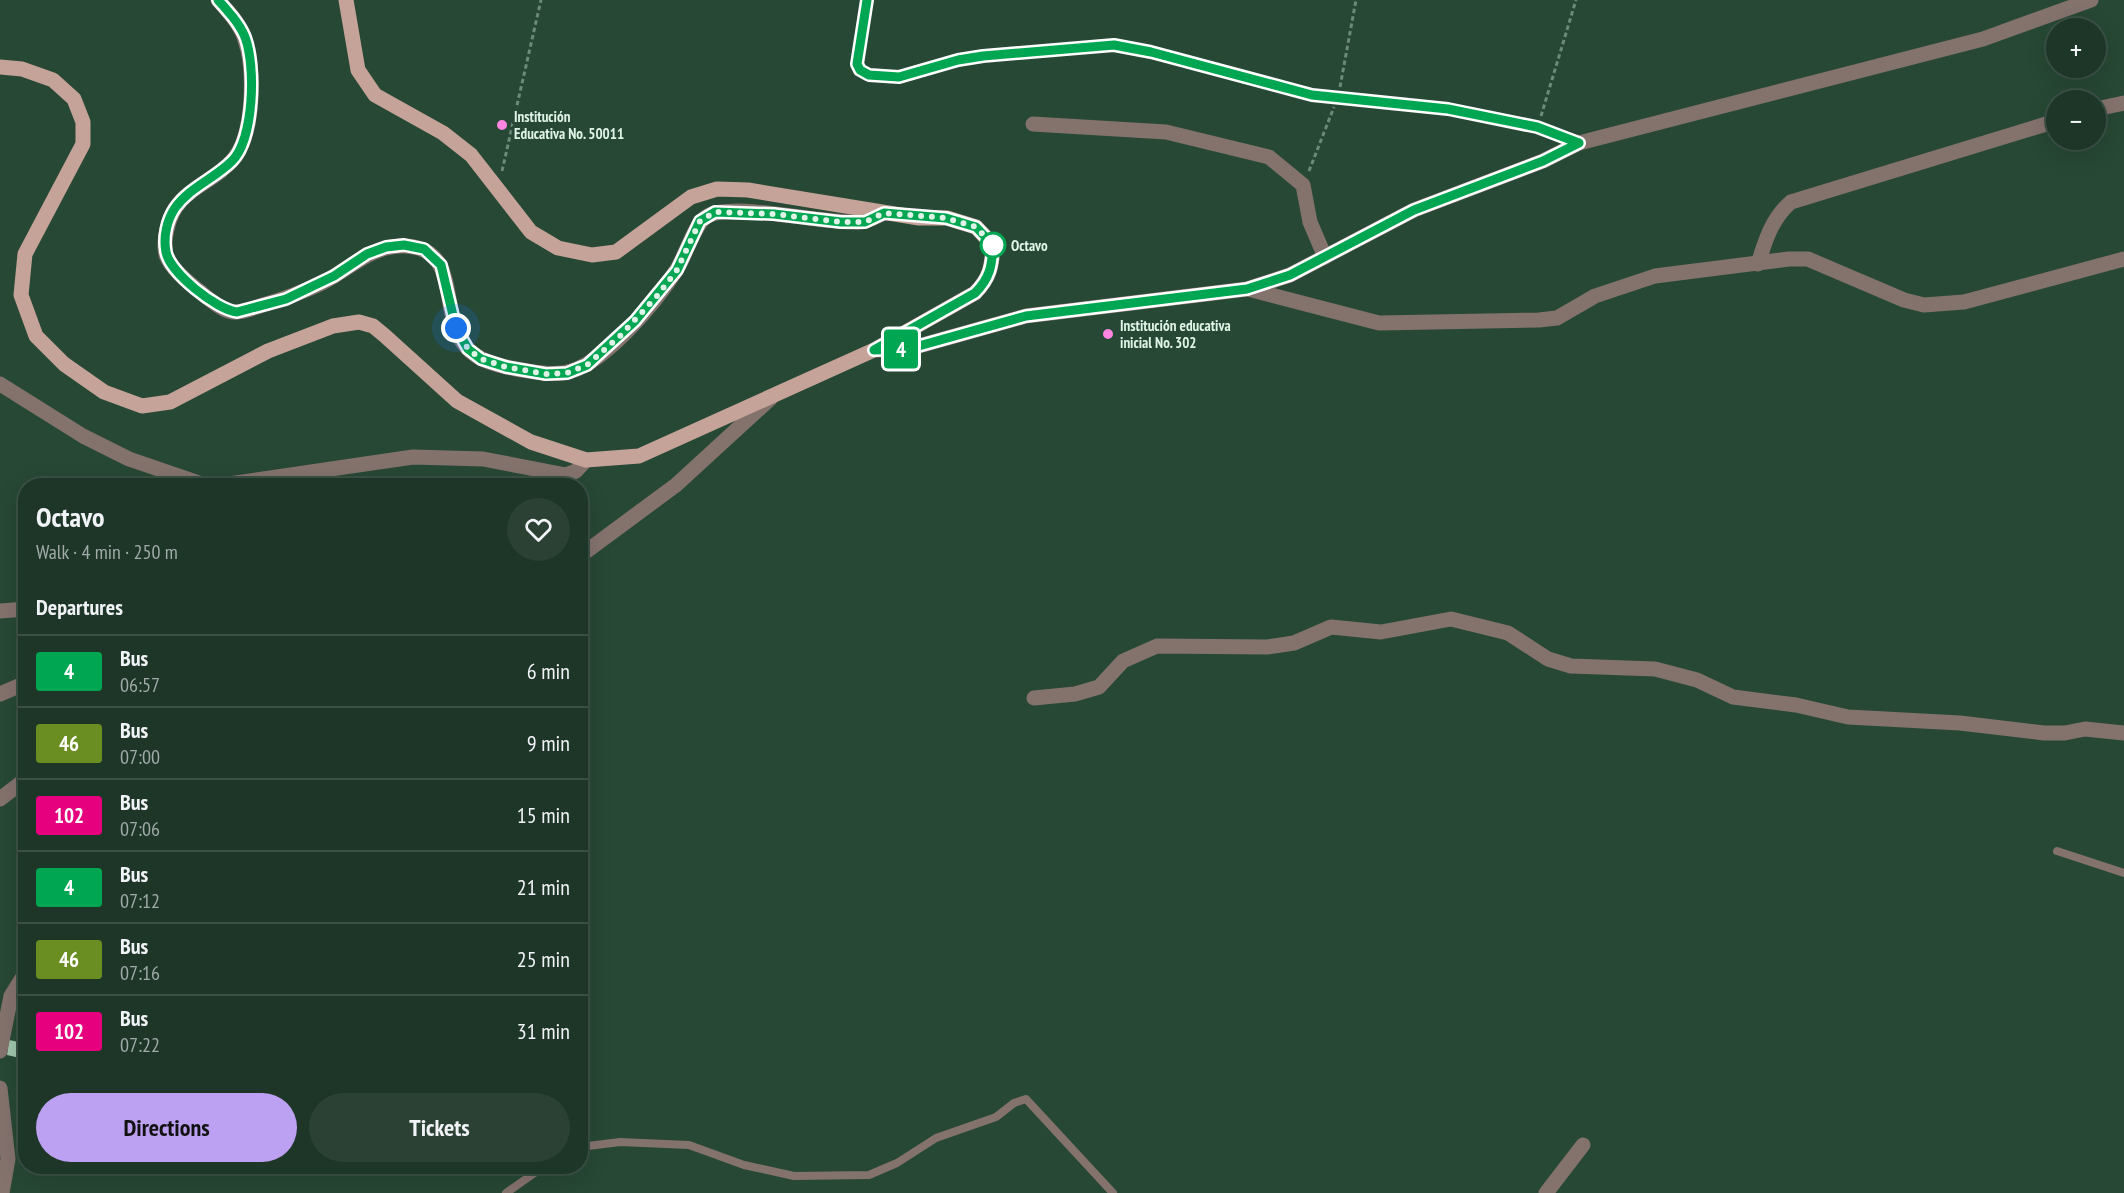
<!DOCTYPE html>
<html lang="en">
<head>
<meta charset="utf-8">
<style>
	body { margin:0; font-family:"PT Sans Narrow",sans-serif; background:#2a4134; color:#f1f3f6; height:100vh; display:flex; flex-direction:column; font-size:22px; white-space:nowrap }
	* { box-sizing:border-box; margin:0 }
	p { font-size:20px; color:#a0aba8 }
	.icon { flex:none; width:33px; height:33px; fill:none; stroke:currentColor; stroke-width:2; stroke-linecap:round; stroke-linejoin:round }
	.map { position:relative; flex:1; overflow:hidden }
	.sheet { position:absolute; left:18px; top:478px; width:570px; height:696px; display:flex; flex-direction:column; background:#1d3628; border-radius:24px; box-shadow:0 6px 24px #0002,0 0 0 2px #3b5045 }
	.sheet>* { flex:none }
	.badge { padding:0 12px; border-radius:4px; font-size:21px; line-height:39px }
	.tools { position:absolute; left:2046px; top:18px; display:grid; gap:12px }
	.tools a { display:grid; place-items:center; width:60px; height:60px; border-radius:50%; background:#1d3628; box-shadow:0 6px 24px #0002,0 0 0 2px #3b5045; font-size:30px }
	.you { position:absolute; width:30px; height:30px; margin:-15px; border:4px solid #fff; border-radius:50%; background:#1a73e8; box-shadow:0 0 0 9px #1a73e833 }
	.map>.badge { position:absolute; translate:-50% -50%; box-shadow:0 0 0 3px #fff }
	h2 { padding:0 18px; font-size:22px; line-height:54px }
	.round { display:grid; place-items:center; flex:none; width:63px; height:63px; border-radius:32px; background:#2a4134 }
	.overview { display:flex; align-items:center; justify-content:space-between; height:102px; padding:0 18px }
	h1 { font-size:28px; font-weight:600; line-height:45px }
	.cta { display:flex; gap:12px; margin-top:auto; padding:12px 18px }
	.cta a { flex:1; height:69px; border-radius:36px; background:#bca0f2; color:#111; font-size:24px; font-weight:600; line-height:69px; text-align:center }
	.cta a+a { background:#2a4134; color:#f1f3f6 }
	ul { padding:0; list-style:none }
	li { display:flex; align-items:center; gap:18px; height:72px; padding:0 18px; border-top:2px solid #3b5045 }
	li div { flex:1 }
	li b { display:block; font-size:22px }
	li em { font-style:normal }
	li .badge { min-width:66px; font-weight:700; text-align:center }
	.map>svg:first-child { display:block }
</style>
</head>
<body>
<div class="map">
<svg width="2124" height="1193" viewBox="0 0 2124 1193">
	<rect width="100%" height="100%" fill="#274835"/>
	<path fill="#a0c5ad" d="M9 1040 24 1043 20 1058 7 1055Z"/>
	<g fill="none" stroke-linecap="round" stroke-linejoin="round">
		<g stroke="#6d8979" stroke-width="3" stroke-dasharray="4.5 3" stroke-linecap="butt">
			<path d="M1340 87 1356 0"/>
			<path d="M1541 116 1576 0"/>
			<path d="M502 171 541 0"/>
			<path d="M1309 171 1334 107"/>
		</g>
		<g stroke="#84726d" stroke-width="8">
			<path d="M867 0 857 64 860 70 869 75 899 77 958 60 983 56 1114 45 1151 52 1312 95 1448 109 1537 127 1578 142"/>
			<path d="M2057 851 2124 873"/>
			<path d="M580 1147 620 1142 689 1145 744 1165 794 1176 869 1175 897 1163 936 1138 996 1117 1014 1103 1026 1099 1113 1193"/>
			<path d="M506 1193 543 1167"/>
		</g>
		<g stroke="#84726d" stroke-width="15">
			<path d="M218 0C228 11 241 25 245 40 255 69 254 132 235 157 213 186 175 187 167 230 165 237 164 248 166 255 171 269 187 281 198 290 207 297 217 307 228 311 239 315 253 308 263 305 283 299 301 293 320 284 347 271 370 246 401 246 464 245 437 314 466 347 480 363 502 366 521 370 536 372 548 375 563 373 602 368 657 301 677 269 686 255 694 225 706 217 731 200 825 225 861 222 869 221 877 216 884 213"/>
			<path d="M2096 109 2124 103"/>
			<path d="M1033 124 1166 132 1269 157 1303 185 1310 222 1325 257"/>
			<path d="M1758 264C1765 241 1772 218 1791 202L2056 121"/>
			<path d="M1248 289 1379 323 1539 320 1557 318 1595 296 1655 276 1789 259H1808L1904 300 1924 305 1964 302 2124 259"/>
			<path d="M874 350 908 349 1026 316 1247 289 1290 275 1414 210 1543 161 1579 143 1983 39 2091 0"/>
			<path d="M0 384 83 436 129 459 208 486"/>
			<path d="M215 486 413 457 483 459 566 475 576 471 586 460"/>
			<path d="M580 556 676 485 771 398"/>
			<path d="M0 611 26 609"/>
			<path d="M0 694 26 683"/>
			<path d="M1034 698 1075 694 1099 687 1123 661 1157 646 1267 647 1294 643 1331 627 1381 632 1451 619 1508 633 1548 659 1571 666 1655 669 1697 680 1733 697 1796 705 1848 717 1960 723 2044 733H2065L2085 729 2124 733"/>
			<path d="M0 799 26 779"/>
			<path d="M0 1051 11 996 26 972"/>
			<path d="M0 1088 8 1159 2 1193"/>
			<path d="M1546 1193 1583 1145"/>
		</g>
		<path stroke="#c6a399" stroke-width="15" d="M0 67 22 69 53 80 74 99 83 122V144L25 254 21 295 36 336 64 364 104 392 142 406 170 402 268 351 333 326 359 322 373 326 384 335 457 401 531 442 586 460 639 456 874 350 975 293C990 278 992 266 993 245L976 227 947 218H919L748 190 717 189 691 197 616 252 592 255 558 248 531 232 471 155 443 133 375 95 358 70 346 0"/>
	</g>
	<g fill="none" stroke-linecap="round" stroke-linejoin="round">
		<defs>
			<path id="line" d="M218 0C228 11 239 23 245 37 256 66 254 139 232 161 214 179 190 187 175 208 167 220 163 237 166 252 170 273 217 310 237 312L286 299 334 276 367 254 386 247 404 245 424 249 441 265 456 328 468 349 481 359 506 367 546 374 567 373 587 365 635 321 677 270 700 221 715 212 774 214 841 222H865L884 213 946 218 976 227 993 245C992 266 990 278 975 293L874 350 908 349 1026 316 1247 289 1290 275 1414 210 1543 161 1579 143 1537 127 1448 109 1312 95 1151 52 1114 45 983 56 958 60 899 77 869 75 860 70 857 64 867 0"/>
		</defs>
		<use href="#line" stroke="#fff" stroke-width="14"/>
		<use href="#line" stroke="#00a651" stroke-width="9"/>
		<path stroke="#dff2e6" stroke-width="6" stroke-dasharray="0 10.8" d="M456 328 468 349 481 359 506 367 546 374 567 373 587 365 620 336 657 296 677 270 700 221 715 212 774 214 841 222H865L884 213 946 218 976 227 993 245"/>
	</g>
	<g fill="#fe86e1" stroke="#274835" stroke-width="2">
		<circle cx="502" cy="125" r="6"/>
		<circle cx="1108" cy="334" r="6"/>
	</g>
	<circle fill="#fff" stroke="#00a651" stroke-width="3" cx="993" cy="245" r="12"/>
	<g text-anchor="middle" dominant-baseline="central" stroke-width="6" stroke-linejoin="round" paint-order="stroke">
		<g font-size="15" font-weight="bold" fill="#dff2e6" stroke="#274835" text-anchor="start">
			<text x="514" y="116">Institución<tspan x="514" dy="17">Educativa No. 50011</tspan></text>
			<text x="1120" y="325">Institución educativa<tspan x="1120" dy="17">inicial No. 302</tspan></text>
		</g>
		<g font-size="15" font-weight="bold" fill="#dff2e6" stroke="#274835" text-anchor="start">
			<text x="1011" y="245">Octavo</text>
		</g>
	</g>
</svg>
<div class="tools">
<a>+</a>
<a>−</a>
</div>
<div class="you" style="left:456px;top:328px"></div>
<b class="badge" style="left:901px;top:349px;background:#00a651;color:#fff">4</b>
<section class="sheet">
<div class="overview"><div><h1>Octavo</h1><p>Walk · 4 min · 250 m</p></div><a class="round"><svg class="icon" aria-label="heart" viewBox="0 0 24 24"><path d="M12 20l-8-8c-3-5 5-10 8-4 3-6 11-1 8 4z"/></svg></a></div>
<h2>Departures</h2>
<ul>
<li><span class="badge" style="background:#00a651;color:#fff">4</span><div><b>Bus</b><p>06:57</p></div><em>6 min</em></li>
<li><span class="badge" style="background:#6b8e23;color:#fff">46</span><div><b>Bus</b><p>07:00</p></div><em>9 min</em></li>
<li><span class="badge" style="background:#e6007e;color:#fff">102</span><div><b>Bus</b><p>07:06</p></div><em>15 min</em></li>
<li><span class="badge" style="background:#00a651;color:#fff">4</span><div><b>Bus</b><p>07:12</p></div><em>21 min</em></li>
<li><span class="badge" style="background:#6b8e23;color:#fff">46</span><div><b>Bus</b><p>07:16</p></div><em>25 min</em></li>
<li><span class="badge" style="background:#e6007e;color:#fff">102</span><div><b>Bus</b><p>07:22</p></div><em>31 min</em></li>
</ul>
<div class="cta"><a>Directions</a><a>Tickets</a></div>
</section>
</div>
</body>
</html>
